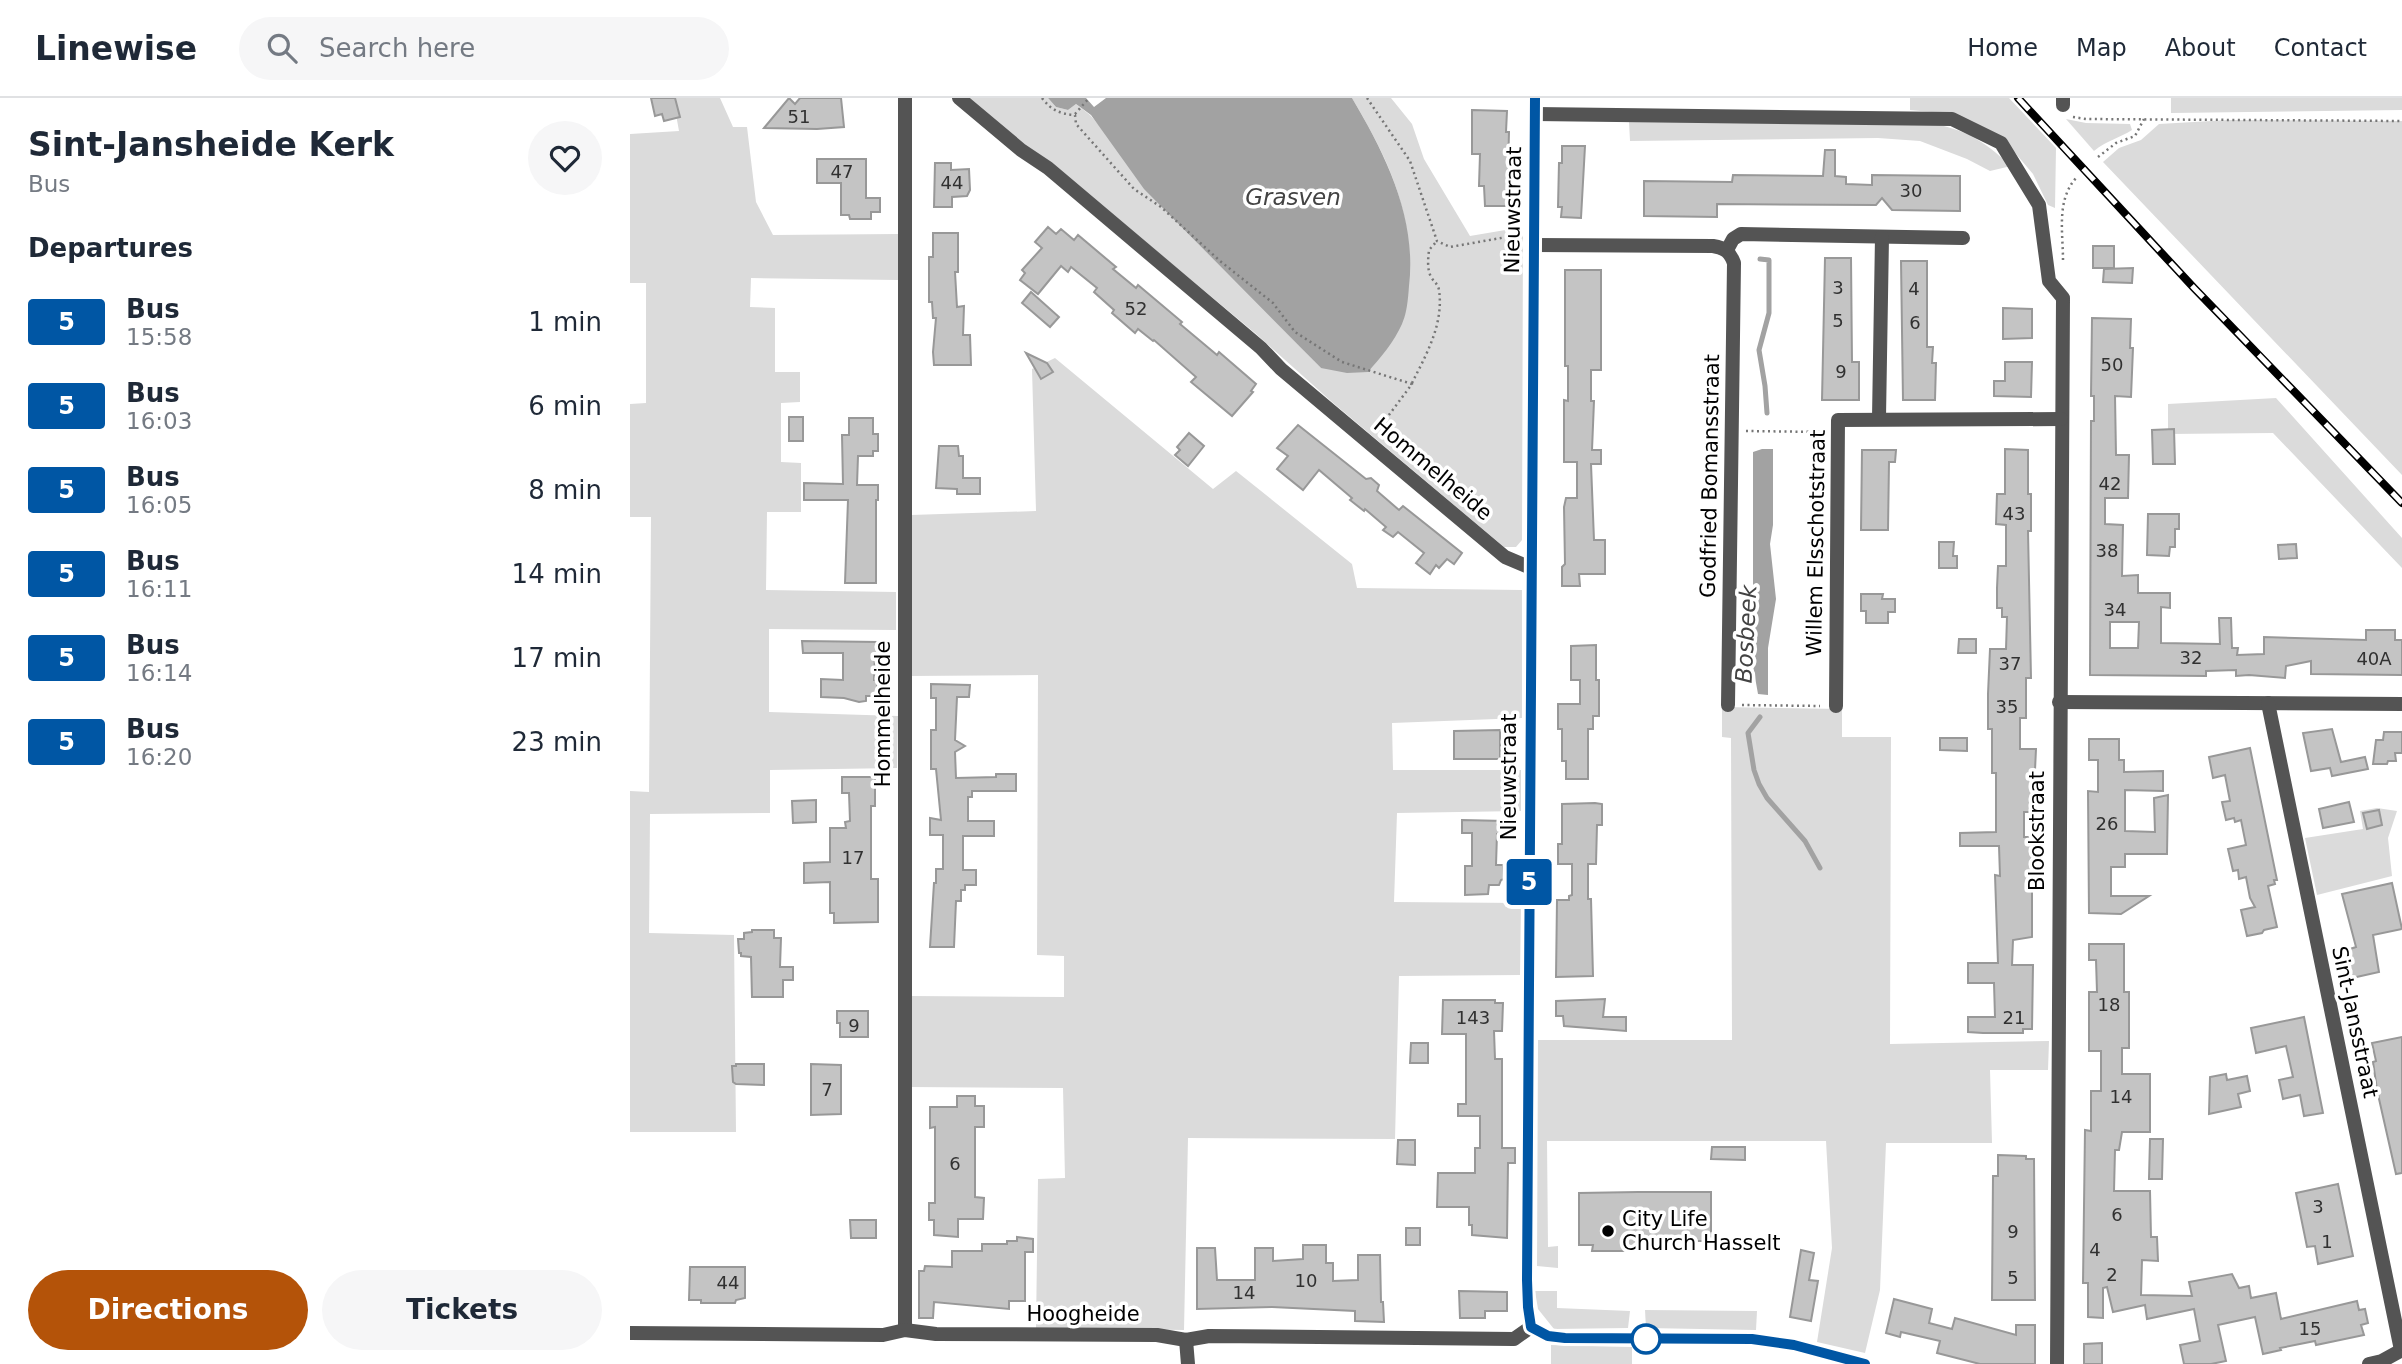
<!DOCTYPE html>
<html lang="en">
<head>
<meta charset="utf-8">
<style>
	body { margin:0; font-family:"DejaVu Sans",sans-serif; background:#f6f6f7; color:#1f2937; height:100vh; display:flex; flex-direction:column; font-size:26px; white-space:nowrap }
	* { box-sizing:border-box; margin:0 }
	p { font-size:23px; color:#747a83 }
	.icon { flex:none; width:38px; height:38px; fill:none; stroke:currentColor; stroke-width:2; stroke-linecap:round; stroke-linejoin:round }
	.map { position:relative; flex:1; overflow:hidden }
	.side { display:flex; flex-direction:column; background:#fff; width:630px }
	.side>* { flex:none }
	.badge { padding:0 14px; border-radius:5px; font-size:24px; line-height:46px }
	.map>.badge { position:absolute; translate:-50% -50%; box-shadow:0 0 0 4px #fff }
	h2 { padding:0 28px; font-size:26px; line-height:63px }
	.round { display:grid; place-items:center; flex:none; width:74px; height:74px; border-radius:37px; background:#f6f6f7 }
	.head { display:flex; align-items:center; justify-content:space-between; height:119px; padding:0 28px }
	h1 { font-size:33px; font-weight:700; line-height:52px }
	.action { display:flex; gap:14px; margin-top:auto; padding:14px 28px }
	.action a { flex:1; height:80px; border-radius:42px; background:#b45309; color:#fff; font-size:28px; font-weight:700; line-height:80px; text-align:center }
	.action a+a { background:#f6f6f7; color:#1f2937 }
	ul { padding:0; list-style:none }
	li { display:flex; align-items:center; gap:21px; height:84px; padding:0 28px }
	li div { flex:1 }
	li b { display:block; font-size:26px }
	li em { font-style:normal }
	li .badge { min-width:77px; font-weight:700; text-align:center }
	header { display:flex; align-items:center; gap:42px; box-sizing:border-box; height:98px; padding:0 35px; background:#fff; border-bottom:2px solid #e0e1e3 }
	header strong { font-size:33px }
	nav { display:flex; gap:38px; margin-inline-start:auto; font-size:24px }
	.search { width:490px; height:63px; background:#f6f6f7; display:flex; align-items:center; gap:18px; box-sizing:border-box; padding:0 24px; border-radius:38px; color:#747a83; font-size:26px }
	main { display:flex; flex:1; min-height:0 }
	.map>svg:first-child { display:block }
</style>
</head>
<body>
<header>
<strong>Linewise</strong>
<div class="search"><svg class="icon" aria-label="search" viewBox="0 0 24 24"><circle cx="10" cy="10" r="6"/><path d="M15 15l6 6"/></svg>Search here</div>
<nav><a>Home</a><a>Map</a><a>About</a><a>Contact</a></nav>
</header>
<main>
<section class="side">
<div class="head"><div><h1>Sint-Jansheide Kerk</h1><p>Bus</p></div><a class="round"><svg class="icon" aria-label="heart" viewBox="0 0 24 24"><path d="M12 20l-8-8c-3-5 5-10 8-4 3-6 11-1 8 4z"/></svg></a></div>
<h2>Departures</h2>
<ul>
<li><span class="badge" style="background:#0056a4;color:#fff">5</span><div><b>Bus</b><p>15:58</p></div><em>1 min</em></li>
<li><span class="badge" style="background:#0056a4;color:#fff">5</span><div><b>Bus</b><p>16:03</p></div><em>6 min</em></li>
<li><span class="badge" style="background:#0056a4;color:#fff">5</span><div><b>Bus</b><p>16:05</p></div><em>8 min</em></li>
<li><span class="badge" style="background:#0056a4;color:#fff">5</span><div><b>Bus</b><p>16:11</p></div><em>14 min</em></li>
<li><span class="badge" style="background:#0056a4;color:#fff">5</span><div><b>Bus</b><p>16:14</p></div><em>17 min</em></li>
<li><span class="badge" style="background:#0056a4;color:#fff">5</span><div><b>Bus</b><p>16:20</p></div><em>23 min</em></li>
</ul>
<div class="action"><a>Directions</a><a>Tickets</a></div>
</section>
<div class="map">
<svg width="1772" height="1266" viewBox="0 0 1772 1266">
	<rect width="100%" height="100%" fill="#fff"/>
	<g fill="#dbdbdb">
		<path d="M43 0H90L103 29H117L126 104 143 137 268 136V182L121 180 120 209 145 210V274H170V304L151 305V364L171 365V414H137L136 492 266 494V532L139 531V614L268 618 267 670 140 672V715L20 716 19 835 104 837 106 1034H0V693L19 694 21 419H0V306L16 305V185H0V36L49 33Z"/>
		<path d="M338 0H418L426 9 438 12 446 6 460 17 604 180 691 270 773 224C792 136 767 75 722 0H761L782 26 794 61 840 138 893 129 892 442 886 449H874L702 304 625 235 416 61 402 53Z"/>
		<path d="M1280 0H1379L1426 50 1425 110 1418 107 1403 76 1381 50 1313 15 1280 12Z"/>
		<path d="M1541 0H1772V12L1541 15Z"/>
		<path d="M1436 21 1456 25 1500 26 1502 32C1490 40 1477 42 1464 53Z"/>
		<path d="M1599 22 1772 23V377L1473 64 1489 50 1511 42 1529 26Z"/>
		<path d="M999 24H1297C1338 33 1350 40 1381 68L1360 73 1337 61 1290 43 1248 40 1000 43Z"/>
		<path d="M425 260 583 391 606 373 722 466 727 490 892 492V620L762 625 763 672H891V713L767 715 764 804 891 805 890 877 769 878 765 1041 558 1040 554 1232 406 1230 408 1081 435 1080 433 990 279 989 280 898 434 899V858L407 857 408 577 279 578 281 417 406 413 402 271Z"/>
		<path d="M1646 300 1772 440V470L1643 335 1538 336V306Z"/>
		<path d="M1092 609 1212 611V639H1261L1260 946 1419 943 1418 972H1360L1362 1045H1256L1250 1192 1235 1255 1187 1244 1202 1150 1196 1043H917L918 1149 928 1148V1170L907 1168 908 942H1102L1101 640 1092 639Z"/>
		<path d="M1747 710 1767 713 1758 740 1762 778 1687 797 1675 740 1733 731 1730 713Z"/>
		<path d="M905 1193H927V1210L1000 1213 998 1230 924 1231 908 1211Z"/>
		<path d="M1015 1212 1127 1213 1126 1232 1016 1230Z"/>
		<path d="M921 1247 1002 1249V1266H921Z"/>
	</g>
	<g fill="#a2a2a2">
		<path d="M418 0H456L464 9 476 0H722C756 57 787 120 779 188 778 201 777 215 772 226 764 244 751 259 738 274L717 275 691 270 514 91 461 17 446 6 438 12 426 9Z"/>
		<path d="M1132 351H1143V427L1140 446 1146 501 1138 550V597L1128 596 1123 568V354Z"/>
	</g>
	<g fill="none" stroke-linecap="round" stroke-linejoin="round">
		<g stroke="#a2a2a2" stroke-width="5">
			<path d="M1130 161 1139 162V215L1129 252 1135 288 1137 315"/>
			<path d="M1130 619 1118 635 1124 672 1129 686 1137 700 1175 743 1190 770"/>
		</g>
	</g>
	<g fill="#c4c4c4" stroke="#989898" stroke-width="2" fill-rule="evenodd">
		<path d="M21 0H45L50 19 34 23 32 16 25 18Z"/>
		<path d="M159 0 165 6 170 0H211L214 29 187 31 134 30Z"/>
		<path d="M842 12 877 13 876 34H879L877 108H855L854 88H849L850 56H842Z"/>
		<path d="M932 48H955L951 120 931 119 932 109H928L929 65H932Z"/>
		<path d="M1195 52H1205V78L1216 79V86L1242 87V77L1330 78V113L1262 112 1252 100 1246 107 1087 106V119L1014 118V83L1102 84 1103 77 1193 78Z"/>
		<path d="M187 61H236V100H250V114H241V121H220L219 117H211V85H187Z"/>
		<path d="M305 65H321V72L339 71 340 92 337 98 322 99V109H304Z"/>
		<path d="M418 129 426 136 431 131 444 142 448 137 486 169 483 171 506 190 508 187 552 224 550 226 587 257 589 254 626 286 621 293 623 294 602 318 561 284 566 279 524 242 523 243 508 231 505 235 482 215 484 212 464 194 467 190 441 169 438 174 431 168 408 196 390 182 395 175 392 172 412 150 405 144Z"/>
		<path d="M303 135H328V174H325L327 209 334 208 333 237H340L341 267H304L303 254 306 220H303L302 204H299V159H303Z"/>
		<rect x="1463" y="148" width="21" height="22"/>
		<path d="M1195 160H1221L1222 264H1229V302H1192Z"/>
		<path d="M1271 163H1297V249H1303L1302 265H1306L1305 302H1273Z"/>
		<path d="M1503 170 1502 185 1473 184 1474 171Z"/>
		<path d="M935 172H971V272H961V303H964L962 352H971V366H961L964 442H975V476H949L950 488H932V469L935 466 934 409 936 400H947V364H934V302L938 303V268H935Z"/>
		<path d="M401 194 429 219 420 229 392 205Z"/>
		<path d="M1373 210 1402 211V240L1373 241Z"/>
		<path d="M1462 220 1501 221 1500 250H1503L1501 299 1485 298 1486 357H1499L1498 400H1475V426L1493 427 1492 478 1508 477V495H1540V510L1531 509V545L1590 546 1589 520H1601L1602 550H1608L1607 557 1634 556V539L1736 542V532H1765V542H1772V577L1681 576V563L1656 568 1655 580 1619 577 1606 578V572L1576 573V578L1460 577 1461 323H1464V298H1461ZM1480 524H1509L1508 550H1480Z"/>
		<path d="M396 255 417 265 423 274 411 281Z"/>
		<path d="M1375 264H1402L1401 299 1364 298V283H1375Z"/>
		<rect x="159" y="319" width="14" height="24"/>
		<path d="M219 320H243V336H248V353H243V358H228L227 387H248V402H246V485H215L218 402H174V385L213 386 212 337H219Z"/>
		<path d="M668 327 736 381 741 380 749 387 747 393 769 412 773 408 832 455 824 466 817 461 809 470 806 467 800 476 786 465 794 455 768 434 763 439 753 432 756 429 735 411 734 413 720 402 722 400 689 372 673 392 647 371 658 358 647 350Z"/>
		<path d="M1544 331 1545 366H1523L1522 332Z"/>
		<path d="M559 335 574 348 558 368 545 357 550 352 547 349Z"/>
		<path d="M309 348H328L329 358H333V380H350V396H327V391L306 390Z"/>
		<path d="M1375 351 1398 352V396H1401V433H1398L1401 580H1396V620H1390V651H1406L1403 714H1394V739H1404L1405 759H1402V839L1383 842 1382 867H1403L1402 931H1393V935H1353L1338 934V919H1365L1364 885H1338V865H1368L1365 777 1370 778 1369 748H1330V735L1366 734V675H1362V631H1358V596L1360 551H1376L1377 519H1372V510H1367V490L1368 468H1376V427L1366 426 1367 396H1375Z"/>
		<path d="M1232 352H1266L1265 364H1259L1258 432H1231Z"/>
		<path d="M1518 416H1549V431H1545V449H1540L1539 458 1517 457Z"/>
		<path d="M1309 444H1324L1323 458H1327V470H1309Z"/>
		<path d="M1666 446 1667 460 1649 461 1648 447Z"/>
		<path d="M1231 496H1253L1252 501H1265V514H1258V525H1236V513H1231Z"/>
		<path d="M1329 541H1346V555H1328Z"/>
		<path d="M172 543 249 544 248 557H245L244 582H247V598H236V603L229 604 214 600 191 599V581L213 582V555H173Z"/>
		<path d="M966 547V582H969V618H963V631H958V681H936V663H932V631H928V606H950V582H941V548Z"/>
		<path d="M301 586 340 587 339 599H327L325 642 335 648 325 654 326 680 366 679V676H386V693H342V699H338V723H364V738H333V772H346V787H335V792H331V803H326L324 849H300L304 785H306V771H313V737H300V720L311 722 306 671H301V632H306V600H301Z"/>
		<path d="M1702 631 1711 664 1735 659 1738 671 1702 678 1700 670 1681 673 1673 635Z"/>
		<path d="M870 632V661H824V633Z"/>
		<path d="M1754 634H1772V655H1765L1766 663H1758L1757 666H1743L1746 642H1753Z"/>
		<path d="M1310 640H1337V653L1310 652Z"/>
		<path d="M1459 641H1489V662H1494V674L1533 673V693L1495 692V733L1525 734 1524 700 1538 697 1537 756H1495V769H1481V798H1519L1491 816 1459 815 1458 693 1468 694V662H1459Z"/>
		<path d="M1620 650 1647 782H1644L1645 786 1638 788 1647 829 1634 832 1632 835 1617 838 1611 812 1625 809 1620 800 1616 779 1609 781 1608 772 1603 773 1598 751 1616 747 1611 722 1605 724 1604 720 1596 722 1592 704 1600 703 1595 677 1583 680 1579 659Z"/>
		<path d="M212 679H245V708H241V781H248V824L204 825V815H200V784L174 785V765L200 764V730H216L215 724 220 723 219 695H212Z"/>
		<path d="M186 702V724L163 725 162 703Z"/>
		<path d="M1719 704 1724 724 1693 730 1689 711Z"/>
		<path d="M965 705 972 706V727H967L966 766H958V801H961L963 878 926 879 927 802H939V798L942 797V766H928V746H932V706Z"/>
		<path d="M1749 712 1752 727 1737 731 1733 715Z"/>
		<path d="M832 722 874 723V736H867L866 767H873L874 781 871 782 869 787H859L858 796 835 797V768H842V735H832Z"/>
		<path d="M1762 785 1772 831 1743 837 1749 874 1722 880 1718 862 1722 861 1720 851 1726 849 1712 796Z"/>
		<path d="M122 832H144V840H151L150 869H163V882H153V899H122L121 859 111 858V855H109L108 841H114V835L122 834Z"/>
		<path d="M1459 846H1494V894H1499V950H1492V976H1520V1034H1492L1489 1052H1485L1484 1093H1520L1521 1139H1527L1528 1163 1512 1162 1511 1197 1562 1198 1559 1184 1602 1176 1609 1190 1619 1188 1621 1200 1646 1195 1651 1221 1727 1203 1729 1212 1735 1211 1738 1225 1731 1227 1734 1237 1686 1247 1685 1243 1650 1250 1651 1252 1633 1256 1625 1219 1588 1227 1596 1263 1581 1266H1554L1550 1247 1570 1243 1564 1211 1517 1221 1515 1207 1483 1214 1477 1189 1473 1190V1220L1458 1219V1185H1453L1455 1032 1461 1033V993H1471V953H1459V894H1467L1466 862H1459Z"/>
		<path d="M975 901 973 919H996V933L934 928 933 918H926V903Z"/>
		<path d="M813 902H865V905H873L872 933H864L865 961H872V1050H885V1065H878L877 1140 842 1137V1127H839V1109H807L808 1075H845V1050H850V1018H828V1006H836V936H812Z"/>
		<path d="M207 913H238V939H210V925H207Z"/>
		<path d="M1674 919 1693 1015 1674 1018 1670 997 1653 1001 1649 982 1663 979 1656 948 1626 955 1621 930Z"/>
		<path d="M1772 939V1075L1766 1076 1747 992 1743 964 1746 963 1742 945Z"/>
		<path d="M781 945H798V965H780Z"/>
		<path d="M106 966H134V987L106 986 103 984 102 968H106Z"/>
		<path d="M181 966 211 967V1016L181 1017Z"/>
		<path d="M1596 976 1597 982 1617 978 1620 993 1608 996 1611 1009 1579 1016 1580 979Z"/>
		<path d="M327 998H345V1008H354V1029H345V1099L354 1100 353 1121H328V1139L304 1137V1122H299V1105H305V1029L300 1030V1009H327Z"/>
		<path d="M1520 1041H1533L1532 1081H1519Z"/>
		<path d="M768 1042H785V1067L767 1066Z"/>
		<path d="M1082 1049H1115V1062L1081 1061Z"/>
		<path d="M1368 1057 1396 1058V1061H1404L1405 1202H1362L1363 1078H1368Z"/>
		<path d="M1708 1086 1723 1158 1688 1166 1685 1148 1677 1149 1666 1095Z"/>
		<path d="M1008 1094H1081V1143H1008V1147L994 1148V1153H962L963 1147H949V1095Z"/>
		<path d="M220 1122H246V1140H221Z"/>
		<rect x="776" y="1130" width="14" height="17"/>
		<path d="M387 1139 403 1141V1154H395V1203H379V1211L304 1204 303 1220H289V1173H294L295 1168 322 1169V1153H352V1146H377V1143H387Z"/>
		<path d="M673 1147H696V1165H703V1183L728 1182V1157H750L751 1204H753L754 1224 725 1223V1213L642 1209 567 1211V1150H585L587 1182H625V1150H643V1163L673 1161Z"/>
		<path d="M1171 1152 1184 1155 1179 1182 1188 1183 1181 1223 1160 1219Z"/>
		<path d="M60 1169H115V1200L106 1202 105 1205H71V1202H59Z"/>
		<path d="M829 1193 877 1194V1213H855V1220H830Z"/>
		<path d="M1264 1201 1302 1211 1299 1225 1322 1231 1325 1220 1386 1237V1227H1405V1266H1350L1307 1255 1310 1243 1271 1234 1270 1239 1256 1235Z"/>
		<path d="M1472 1245V1266H1454V1246Z"/>
	</g>
	<g fill="none" stroke-linecap="round" stroke-linejoin="round">
		<g stroke="#767676" stroke-width="2.5" stroke-dasharray="2 3.5" stroke-linecap="butt">
			<path d="M412 0C421 12 430 16 445 17L446 26 504 91 531 109 590 163 643 205 665 234 712 264 782 286 747 333"/>
			<path d="M737 0 780 63 807 143 820 149 888 137"/>
			<path d="M445 16 459 0"/>
			<path d="M1443 19 1456 21 1772 23"/>
			<path d="M1468 59 1486 45 1505 38 1514 21"/>
			<path d="M1433 162C1433 134 1426 101 1447 79"/>
			<path d="M782 285C796 257 814 226 809 192 808 186 804 184 801 179 797 171 798 161 799 152L807 143"/>
			<path d="M1116 333 1194 334"/>
			<path d="M1112 607 1190 608"/>
		</g>
		<g stroke="#545454" stroke-width="14">
			<path d="M329 0 391 52 418 70 631 250 651 271 875 459 901 470"/>
			<path d="M1433 7V0"/>
			<path d="M905 16 1322 21 1371 45 1409 107 1419 183 1433 200 1427 1266"/>
			<path d="M904 147 1083 148C1095 150 1100 154 1104 165L1098 607"/>
			<path d="M1097 152 1103 141 1111 136 1333 140"/>
			<path d="M1249 320 1252 139"/>
			<path d="M1429 604 1772 606"/>
			<path d="M1638 605 1771 1252"/>
			<path d="M1206 608 1208 322 1431 321"/>
			<path d="M901 1229 898 1209 897 1182 905 0"/>
			<path d="M901 1229 918 1238 935 1240 1122 1241 1164 1247 1235 1266"/>
			<path d="M275 1232V0"/>
			<path d="M0 1235 253 1237 275 1232 306 1236 527 1237 556 1242 579 1238 884 1241 901 1229"/>
			<path d="M556 1242 558 1266"/>
			<path d="M1739 1266 1752 1263 1772 1252"/>
		</g>
		<defs>
			<path id="rail" d="M1388 0 1564 190 1772 405"/>
		</defs>
		<use href="#rail" stroke="#000" stroke-width="8"/>
		<use href="#rail" stroke="#fff" stroke-width="5" stroke-dasharray="16" stroke-linecap="butt"/>
	</g>
	<g fill="none" stroke-linecap="round" stroke-linejoin="round">
		<defs>
			<path id="line" d="M905 0 897 1182 898 1209 901 1229 918 1238 935 1240 1122 1241 1164 1247 1235 1266"/>
		</defs>
		<use href="#line" stroke="#fff" stroke-width="16"/>
		<use href="#line" stroke="#0056a4" stroke-width="10"/>
	</g>
	<circle fill="#000" stroke="#fff" stroke-width="2.5" cx="978" cy="1133" r="7"/>
	<circle fill="#fff" stroke="#0056a4" stroke-width="3.5" cx="1016" cy="1241" r="14"/>
	<g text-anchor="middle" dominant-baseline="central" stroke-width="7" stroke-linejoin="round" paint-order="stroke">
		<g font-size="18" fill="#313131">
			<text x="169" y="18">51</text>
			<text x="212" y="73">47</text>
			<text x="322" y="84">44</text>
			<text x="1281" y="92">30</text>
			<text x="1208" y="189">3</text>
			<text x="1284" y="190">4</text>
			<text x="506" y="210">52</text>
			<text x="1208" y="222">5</text>
			<text x="1285" y="224">6</text>
			<text x="1482" y="266">50</text>
			<text x="1211" y="273">9</text>
			<text x="1480" y="385">42</text>
			<text x="1384" y="415">43</text>
			<text x="1477" y="452">38</text>
			<text x="1485" y="511">34</text>
			<text x="1561" y="559">32</text>
			<text x="1744" y="560">40A</text>
			<text x="1380" y="565">37</text>
			<text x="1377" y="608">35</text>
			<text x="1477" y="725">26</text>
			<text x="223" y="759">17</text>
			<text x="1479" y="906">18</text>
			<text x="843" y="919">143</text>
			<text x="1384" y="919">21</text>
			<text x="224" y="927">9</text>
			<text x="197" y="991">7</text>
			<text x="1491" y="998">14</text>
			<text x="325" y="1065">6</text>
			<text x="1688" y="1108">3</text>
			<text x="1487" y="1116">6</text>
			<text x="1383" y="1133">9</text>
			<text x="1697" y="1143">1</text>
			<text x="1465" y="1151">4</text>
			<text x="1482" y="1176">2</text>
			<text x="1383" y="1179">5</text>
			<text x="676" y="1182">10</text>
			<text x="98" y="1184">44</text>
			<text x="614" y="1194">14</text>
			<text x="1680" y="1230">15</text>
		</g>
		<g font-size="21" fill="#000" stroke="#fff">
			<text transform="translate(883 112) rotate(-89)">Nieuwstraat</text>
			<text transform="translate(803 371) rotate(40)">Hommelheide</text>
			<text transform="translate(1080 378) rotate(-89)">Godfried Bomansstraat</text>
			<text transform="translate(1186 445) rotate(-89)">Willem Elsschotstraat</text>
			<text transform="translate(253 616) rotate(-90)">Hommelheide</text>
			<text transform="translate(879 679) rotate(-90)">Nieuwstraat</text>
			<text transform="translate(1407 733) rotate(-90)">Blookstraat</text>
			<text transform="translate(1725 924) rotate(78)">Sint-Jansstraat</text>
			<text x="453" y="1216">Hoogheide</text>
		</g>
		<g font-size="21" fill="#000" stroke="#fff" text-anchor="start">
			<text x="992" y="1121">City Life<tspan x="992" dy="24">Church Hasselt</tspan></text>
		</g>
		<g font-size="23" font-style="italic" fill="#434343" stroke="#fff">
			<text x="663" y="99">Grasven</text>
			<text transform="translate(1116 536) rotate(-87)">Bosbeek</text>
		</g>
	</g>
</svg>
<b class="badge" style="left:899px;top:784px;background:#0056a4;color:#fff">5</b>
</div>
</main>
</body>
</html>
